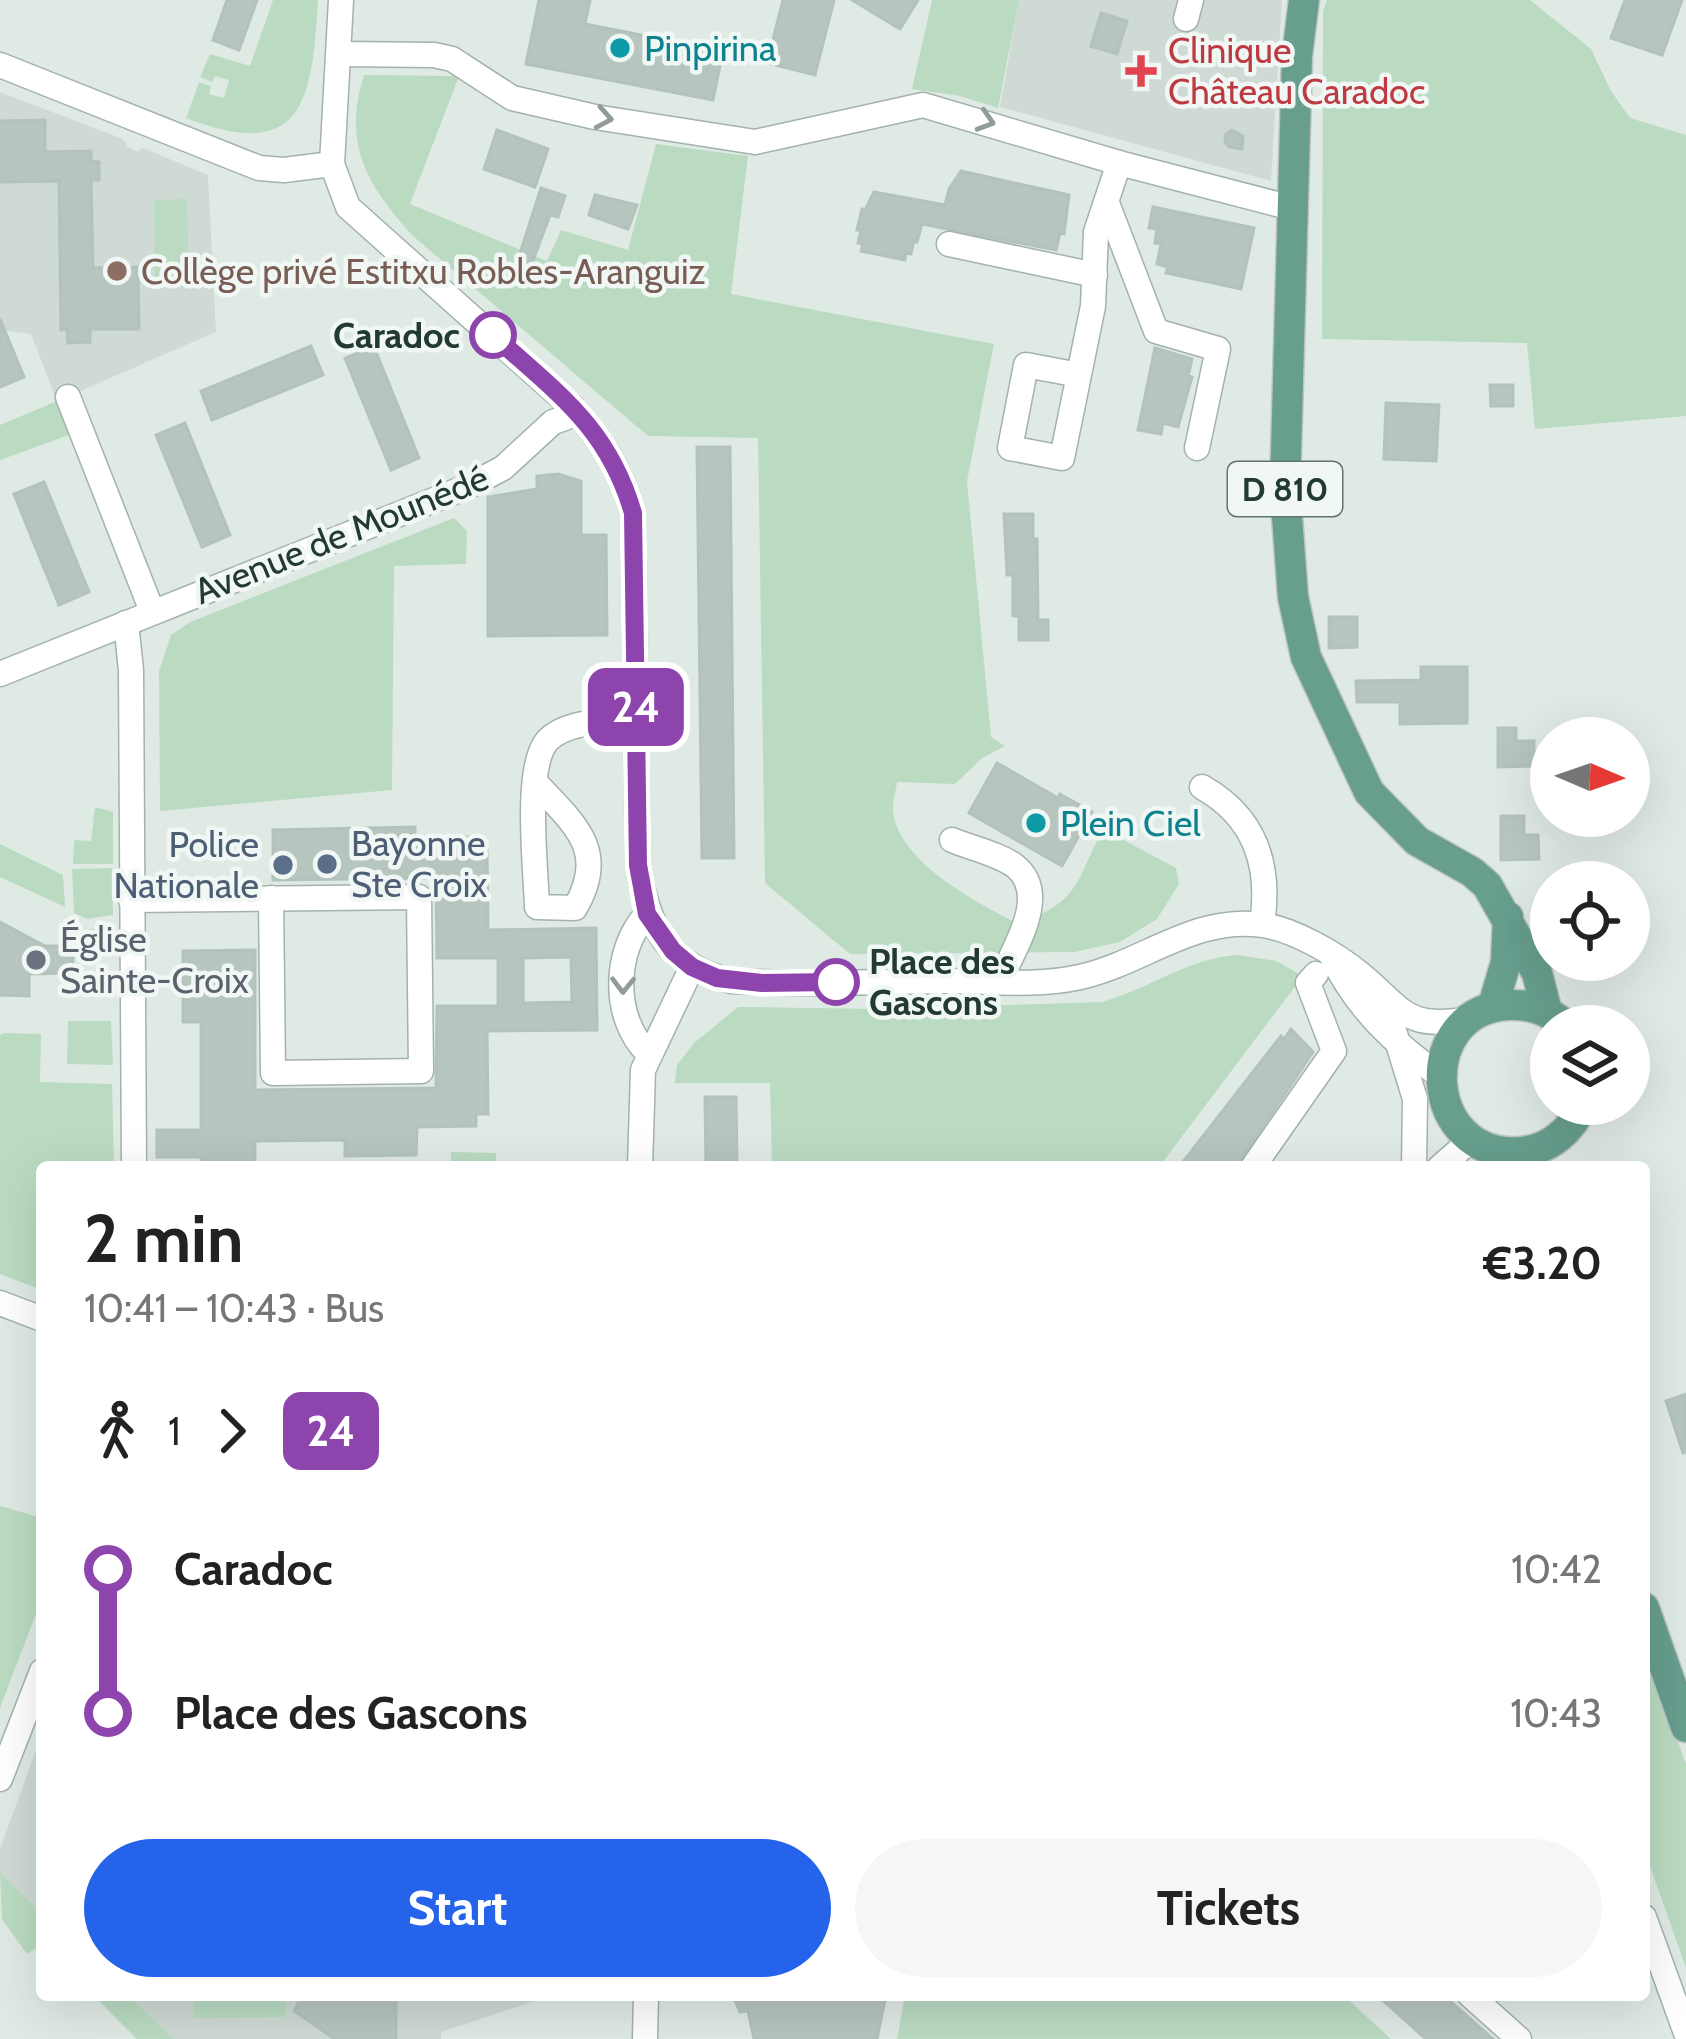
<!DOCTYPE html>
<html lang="en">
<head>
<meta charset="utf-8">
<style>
	body { margin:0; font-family:Cabin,sans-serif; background:#f6f6f6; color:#222; height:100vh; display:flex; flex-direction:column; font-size:45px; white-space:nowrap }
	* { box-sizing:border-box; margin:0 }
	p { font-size:39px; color:#767676 }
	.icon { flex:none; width:66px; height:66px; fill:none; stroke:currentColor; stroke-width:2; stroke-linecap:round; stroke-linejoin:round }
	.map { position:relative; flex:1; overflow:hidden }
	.details { position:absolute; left:36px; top:1161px; width:1614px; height:840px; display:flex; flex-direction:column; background:#fff; border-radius:12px; box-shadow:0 12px 48px #0002 }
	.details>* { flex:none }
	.badge { padding:0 24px; border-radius:18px; font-size:42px; line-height:78px }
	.needle { width:78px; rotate:92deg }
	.tools { position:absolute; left:1530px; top:717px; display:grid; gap:24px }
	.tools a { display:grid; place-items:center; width:120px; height:120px; border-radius:50%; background:#fff; box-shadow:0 12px 48px #0002; font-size:60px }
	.map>.badge { position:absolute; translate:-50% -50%; box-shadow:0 0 0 6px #fff }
	.legs { display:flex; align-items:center; gap:18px; height:132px; padding:0 48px; font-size:39px }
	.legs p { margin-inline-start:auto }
	.head { display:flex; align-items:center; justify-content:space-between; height:204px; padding:0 48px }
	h1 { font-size:66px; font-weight:800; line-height:90px }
	.primary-button { display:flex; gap:24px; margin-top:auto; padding:24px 48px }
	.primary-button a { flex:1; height:138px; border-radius:72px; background:#2563eb; color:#fff; font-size:48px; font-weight:800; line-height:138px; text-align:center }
	.primary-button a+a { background:#f6f6f6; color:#222 }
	ul { padding:0 48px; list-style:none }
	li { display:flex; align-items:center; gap:42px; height:144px; font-size:45px }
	li i { display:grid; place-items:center; width:18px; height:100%; margin:0 15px; background:currentColor }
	li i::after { content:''; width:30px; height:30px; margin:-15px; border:9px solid; border-radius:50%; background:#fff }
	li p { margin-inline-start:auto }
	li:first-child i { background:linear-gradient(#0000 50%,currentColor 0) }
	li:last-child i { background:linear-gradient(currentColor 50%,#0000 0) }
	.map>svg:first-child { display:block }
</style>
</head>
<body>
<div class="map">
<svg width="1686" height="2039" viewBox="0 0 1686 2039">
	<rect width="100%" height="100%" fill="#e0eae5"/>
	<g fill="#cfdad4">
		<path d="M1019 0H1282L1271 181 1000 107Z"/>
		<path d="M0 92 123 139 128 147 138 152 143 148 208 175 216 332 57 401 31 334 0 330Z"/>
		<path d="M40 1739H42V1913L0 1873V1849Z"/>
		<path d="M128 1995H553L441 2032V2039H174Z"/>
	</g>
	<g fill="#badbc2">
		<path d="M273 0H318C312 97 306 165 186 118L199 82 211 86 209 94 224 98 229 80 215 76 212 82 200 77 210 54 250 66Z"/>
		<path d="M932 0H1019L998 108 960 96 912 89Z"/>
		<path d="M1327 0H1530L1591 49 1611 91 1630 118 1686 135V416L1535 429 1527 343 1322 339 1323 11Z"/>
		<path d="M364 75 459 76 410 204 547 261 561 230 628 250 656 144 748 156 731 294 994 344 967 481 991 737 1005 746 981 759 955 784 897 782C896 791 892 803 893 811 898 862 979 904 1019 924 1082 899 1074 884 1103 829L1176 868 1179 884 1157 919 1120 942 1075 952 850 954 765 883 758 438 648 436 413 236C367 185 342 145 364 75Z"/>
		<path d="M187 199 189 281 155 282 154 200Z"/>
		<path d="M57 401 69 435 0 460V425Z"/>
		<path d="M454 518 467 531 466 564 394 566 392 790 160 811 159 671 171 635 190 622Z"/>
		<path d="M95 807 113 812V864H73L74 840 91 841Z"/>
		<path d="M0 844 63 875 65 907 0 877Z"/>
		<path d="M112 868 113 915 87 919 74 913 72 869Z"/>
		<path d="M89 929H112L113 947 109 952H82V943H73L79 933Z"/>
		<path d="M1238 955 1276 961 1303 976 1159 1167H772L770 1083H675L677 1065 694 1043 738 1007 878 1009 1102 1002C1149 989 1188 958 1238 955Z"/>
		<path d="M68 1021H111L113 1065 67 1064Z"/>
		<path d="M4 1033 41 1034 40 1082 112 1084 114 1167H42V1290L0 1274V1035Z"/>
		<path d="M451 1152 496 1153V1167H451Z"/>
		<path d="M0 1506 42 1518V1598L0 1708Z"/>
		<path d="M1647 1655 1686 1764V1968L1644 1849V1656Z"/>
		<path d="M0 1873 42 1913V1945L27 1954 2 1919Z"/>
		<path d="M93 1995H128L174 2039H137Z"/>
		<path d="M193 1995H286V2017L194 2018Z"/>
		<path d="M905 1995H1343L1391 2039H897Z"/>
	</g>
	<g fill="#b6c5be" stroke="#b3c3bc" stroke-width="3" fill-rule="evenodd">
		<path d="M227 0H257L239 50 213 40Z"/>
		<path d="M539 0H590L585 24 723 51 713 100 526 64Z"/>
		<path d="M783 0H834L815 75 767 63Z"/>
		<path d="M852 0H918L900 29Z"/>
		<path d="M1625 0H1682L1662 55 1611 38Z"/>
		<path d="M1101 13 1127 21 1117 54 1091 46Z"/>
		<path d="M45 120V152L91 151V161L99 162V180H91L93 268 138 267 139 329H90V342L68 343 67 329 61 330 59 181 0 182V121Z"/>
		<path d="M497 130 548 149 535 187 484 169Z"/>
		<path d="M1232 130 1243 136 1242 149 1229 147 1225 142 1226 134Z"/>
		<path d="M961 171 1069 195 1064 234 1060 233 1056 250 922 224 917 242 914 241 911 254 906 253 905 260 861 251 863 244 858 243 861 230H857L862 209 865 210 874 192 945 205 949 189Z"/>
		<path d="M541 188 565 196 558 217 550 215 528 274 515 269Z"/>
		<path d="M595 195 637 205 628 229 589 215Z"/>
		<path d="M1153 207 1254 228 1241 289 1166 273 1168 267 1157 264 1161 244 1155 243 1157 229 1149 228Z"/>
		<path d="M0 319 24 377 0 387Z"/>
		<path d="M311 346 323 375 212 420 201 391Z"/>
		<path d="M374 347 419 458 391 470 345 358Z"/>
		<path d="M1155 348 1192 359 1188 376 1192 377 1178 427 1163 423 1161 434 1138 430Z"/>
		<path d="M1490 385H1513V406H1491Z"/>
		<path d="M1386 403 1439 405 1436 461 1384 459Z"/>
		<path d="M185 423 230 535 202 547 156 435Z"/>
		<path d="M697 447H730L734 858H702Z"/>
		<path d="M558 474 581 481V535H606L607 635 488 636V497L537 489V476Z"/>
		<path d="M44 482 89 592 59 605 14 494Z"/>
		<path d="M1004 514H1033V539H1037L1038 620H1048V640H1019V616H1013V575H1007Z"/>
		<path d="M1329 617H1357V647L1329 648Z"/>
		<path d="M1421 667H1467V723L1400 724V702H1357L1356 681 1421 680Z"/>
		<path d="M1498 728H1516V741H1534V766L1498 767Z"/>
		<path d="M997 763 1058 798 1060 794 1092 812 1062 866 969 813Z"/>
		<path d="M1501 816H1524V835H1538L1539 859 1501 860Z"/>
		<path d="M415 827V838L475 837V850H487L488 930 596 928 597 1030 487 1031 488 1114H476V1126L417 1127 416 1155 345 1156V1140L255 1141V1167L201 1166V1157H157V1130H201V1022H183V951L255 950V1090L436 1088 437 1006H498V958H437L436 878 273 880V830ZM571 957 572 1002 523 1003V958Z"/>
		<path d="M0 922 45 946H73V973L29 974V996L0 995Z"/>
		<path d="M1291 1029 1313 1052 1236 1167H1179L1281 1036 1284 1039Z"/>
		<path d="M705 1097H736L737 1167H706Z"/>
		<path d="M1686 1394V1452L1683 1453 1666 1401Z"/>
		<path d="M302 1995H396V2039H335L294 2011Z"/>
		<path d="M733 1995H886L877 2039H754L748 2011 740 2012Z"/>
		<path d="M1377 1995H1443L1493 2039H1426Z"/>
	</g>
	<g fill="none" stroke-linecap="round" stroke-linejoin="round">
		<defs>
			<g id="minor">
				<path d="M341 0 332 164 348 207 572 407C604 444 619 466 633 513L638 865C647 926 668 967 732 981 802 985 872 982 943 981 987 981 1036 987 1080 977 1143 963 1195 915 1262 925 1293 929 1336 954 1359 973 1405 1010 1403 1030 1470 1019"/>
				<path d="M1186 19 1191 0"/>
				<path d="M339 54 434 55 452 59 512 98 595 117 755 142 923 105 1119 163 1292 208"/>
				<path d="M0 65 259 168 284 170 332 164"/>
				<path d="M1107 203 1156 331 1218 349 1197 448"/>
				<path d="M949 244 1095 275"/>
				<path d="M1079 375 1026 365 1010 448 1062 458 1093 306 1096 232 1119 163"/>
				<path d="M68 397 152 611"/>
				<path d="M126 623 131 670 134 1167"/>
				<path d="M0 674 469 486 503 468 553 422 565 418 572 407"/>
				<path d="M535 782C574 824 609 850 575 908L537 907C536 870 524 768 547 741 566 720 611 721 636 719"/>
				<path d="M1202 787C1255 817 1271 865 1262 924"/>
				<path d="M952 840C971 848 999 854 1015 866 1051 895 1013 949 1000 981"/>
				<path d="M131 900 419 897 421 1071 273 1073 271 898"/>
				<path d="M647 914C613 950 612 1019 648 1053"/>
				<path d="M1332 957C1356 1008 1395 1044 1440 1076"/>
				<path d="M1385 1001 1415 1099 1414 1167"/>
				<path d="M640 1167 643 1070 692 967"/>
				<path d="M1253 1167 1334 1051 1308 983 1316 974"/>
				<path d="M1440 1167 1472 1139"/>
				<path d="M0 1303 42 1319"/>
				<path d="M0 1779 42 1671"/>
				<path d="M1644 1917 1686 2033"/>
				<path d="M1470 1995 1519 2039"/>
				<path d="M645 2039 646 1995"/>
			</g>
			<g id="major">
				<path d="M1304 0 1297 56 1285 489 1293 597 1306 657 1369 792 1417 841 1472 872 1487 885 1537 973 1547 1012"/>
				<path d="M1493 1006 1506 962 1508 917"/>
				<path d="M1567 1026C1549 1011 1532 1004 1508 1005 1413 1011 1423 1159 1520 1152 1550 1150 1572 1130 1583 1104"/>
				<path d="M1644 1608 1686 1727"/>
			</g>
		</defs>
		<use href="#minor" stroke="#a3b2ac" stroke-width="27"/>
		<use href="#major" stroke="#bdc4c2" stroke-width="33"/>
		<use href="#minor" stroke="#fff" stroke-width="24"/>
		<use href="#major" stroke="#679e8e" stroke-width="30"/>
	</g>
	<defs><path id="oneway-chevron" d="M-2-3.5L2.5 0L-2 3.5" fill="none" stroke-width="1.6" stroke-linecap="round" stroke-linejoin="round" transform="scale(3)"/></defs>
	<g stroke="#909c99">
		<use href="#oneway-chevron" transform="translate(604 118) rotate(10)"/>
		<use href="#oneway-chevron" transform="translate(986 121) rotate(17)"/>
		<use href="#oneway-chevron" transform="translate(623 985) rotate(91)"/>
	</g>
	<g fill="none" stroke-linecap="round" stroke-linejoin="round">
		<defs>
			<path id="line-1" d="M493 335C557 393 608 427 633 513L638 865 647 914 673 951 692 967 717 978 762 983 836 982"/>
		</defs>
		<use href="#line-1" stroke="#fff" stroke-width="27"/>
		<use href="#line-1" stroke="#8e44ad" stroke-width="18"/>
	</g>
	<g fill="#0f9aa8" stroke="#f0f7f4" stroke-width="4.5">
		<circle cx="620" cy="48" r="12"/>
		<circle cx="1036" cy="823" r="12"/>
	</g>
	<path fill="#e0444e" stroke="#f0f7f4" stroke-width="4.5" d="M1135 53h12v12h12v12h-12v12h-12v-12h-12v-12h12z"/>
	<circle fill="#8d6e63" stroke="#f0f7f4" stroke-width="4.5" cx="117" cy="271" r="12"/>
	<g fill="#fff" stroke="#8e44ad" stroke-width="6">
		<circle cx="493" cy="335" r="21"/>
		<circle cx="836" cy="982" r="21"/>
	</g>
	<g fill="#5c6f8a" stroke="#f0f7f4" stroke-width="4.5">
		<circle cx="327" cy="864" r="12"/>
		<circle cx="283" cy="865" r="12"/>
	</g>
	<circle fill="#6b7280" stroke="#f0f7f4" stroke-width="4.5" cx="36" cy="960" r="12"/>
	<g text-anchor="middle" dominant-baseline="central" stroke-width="9" stroke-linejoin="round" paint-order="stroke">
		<rect fill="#f0f7f4" stroke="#60736d" stroke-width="3" x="1228" y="462" width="114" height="54" rx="9"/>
		<g font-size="33" font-weight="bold" fill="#223a33">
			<text x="1285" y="489">D 810</text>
		</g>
		<g font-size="36" fill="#0d838f" stroke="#f0f7f4" text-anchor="start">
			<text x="644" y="48">Pinpirina</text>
			<text x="1060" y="823">Plein Ciel</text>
		</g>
		<g font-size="36" fill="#be3a42" stroke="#f0f7f4" text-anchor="start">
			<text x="1168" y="50">Clinique<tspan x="1168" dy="41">Château Caradoc</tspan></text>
		</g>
		<g font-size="36" fill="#785e54" stroke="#f0f7f4" text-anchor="start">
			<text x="141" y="271">Collège privé Estitxu Robles-Aranguiz</text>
		</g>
		<g font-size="36" font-weight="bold" fill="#223a33" stroke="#f0f7f4" text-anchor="end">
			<text x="460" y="335">Caradoc</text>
			<text x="869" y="961" text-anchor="start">Place des<tspan x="869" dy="41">Gascons</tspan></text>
		</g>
		<g font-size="36" fill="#223a33" stroke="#f0f7f4">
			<text transform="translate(341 534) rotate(-22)">Avenue de Mounédé</text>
		</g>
		<g font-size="36" fill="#4e5e75" stroke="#f0f7f4" text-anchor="start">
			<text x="351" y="843">Bayonne<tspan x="351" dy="41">Ste Croix</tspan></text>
			<text x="259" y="844" text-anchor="end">Police<tspan x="259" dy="41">Nationale</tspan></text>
		</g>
		<g font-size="36" fill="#5b616d" stroke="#f0f7f4" text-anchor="start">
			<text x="60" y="939">Église<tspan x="60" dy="41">Sainte-Croix</tspan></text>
		</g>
	</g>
</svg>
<div class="tools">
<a><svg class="needle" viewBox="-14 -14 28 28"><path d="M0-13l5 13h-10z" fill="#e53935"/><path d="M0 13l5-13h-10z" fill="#767676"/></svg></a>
<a><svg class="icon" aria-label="locate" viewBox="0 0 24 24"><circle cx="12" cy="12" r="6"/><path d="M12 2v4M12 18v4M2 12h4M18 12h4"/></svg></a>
<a><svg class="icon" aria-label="layers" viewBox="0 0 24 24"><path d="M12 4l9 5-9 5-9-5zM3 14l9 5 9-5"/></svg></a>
</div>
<b class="badge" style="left:636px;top:707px;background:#8e44ad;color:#fff">24</b>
<section class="details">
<div class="head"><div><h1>2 min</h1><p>10:41 – 10:43 · Bus</p></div><b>€3.20</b></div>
<div class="legs"><svg class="icon" aria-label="walk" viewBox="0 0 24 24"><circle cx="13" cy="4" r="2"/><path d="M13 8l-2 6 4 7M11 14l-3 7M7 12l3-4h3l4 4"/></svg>1<svg class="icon" aria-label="forward" viewBox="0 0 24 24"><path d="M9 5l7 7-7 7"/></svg><b class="badge" style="background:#8e44ad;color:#fff">24</b></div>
<ul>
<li><i style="color:#8e44ad"></i><b>Caradoc</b><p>10:42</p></li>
<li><i style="color:#8e44ad"></i><b>Place des Gascons</b><p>10:43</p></li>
</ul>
<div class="primary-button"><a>Start</a><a>Tickets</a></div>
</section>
</div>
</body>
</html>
